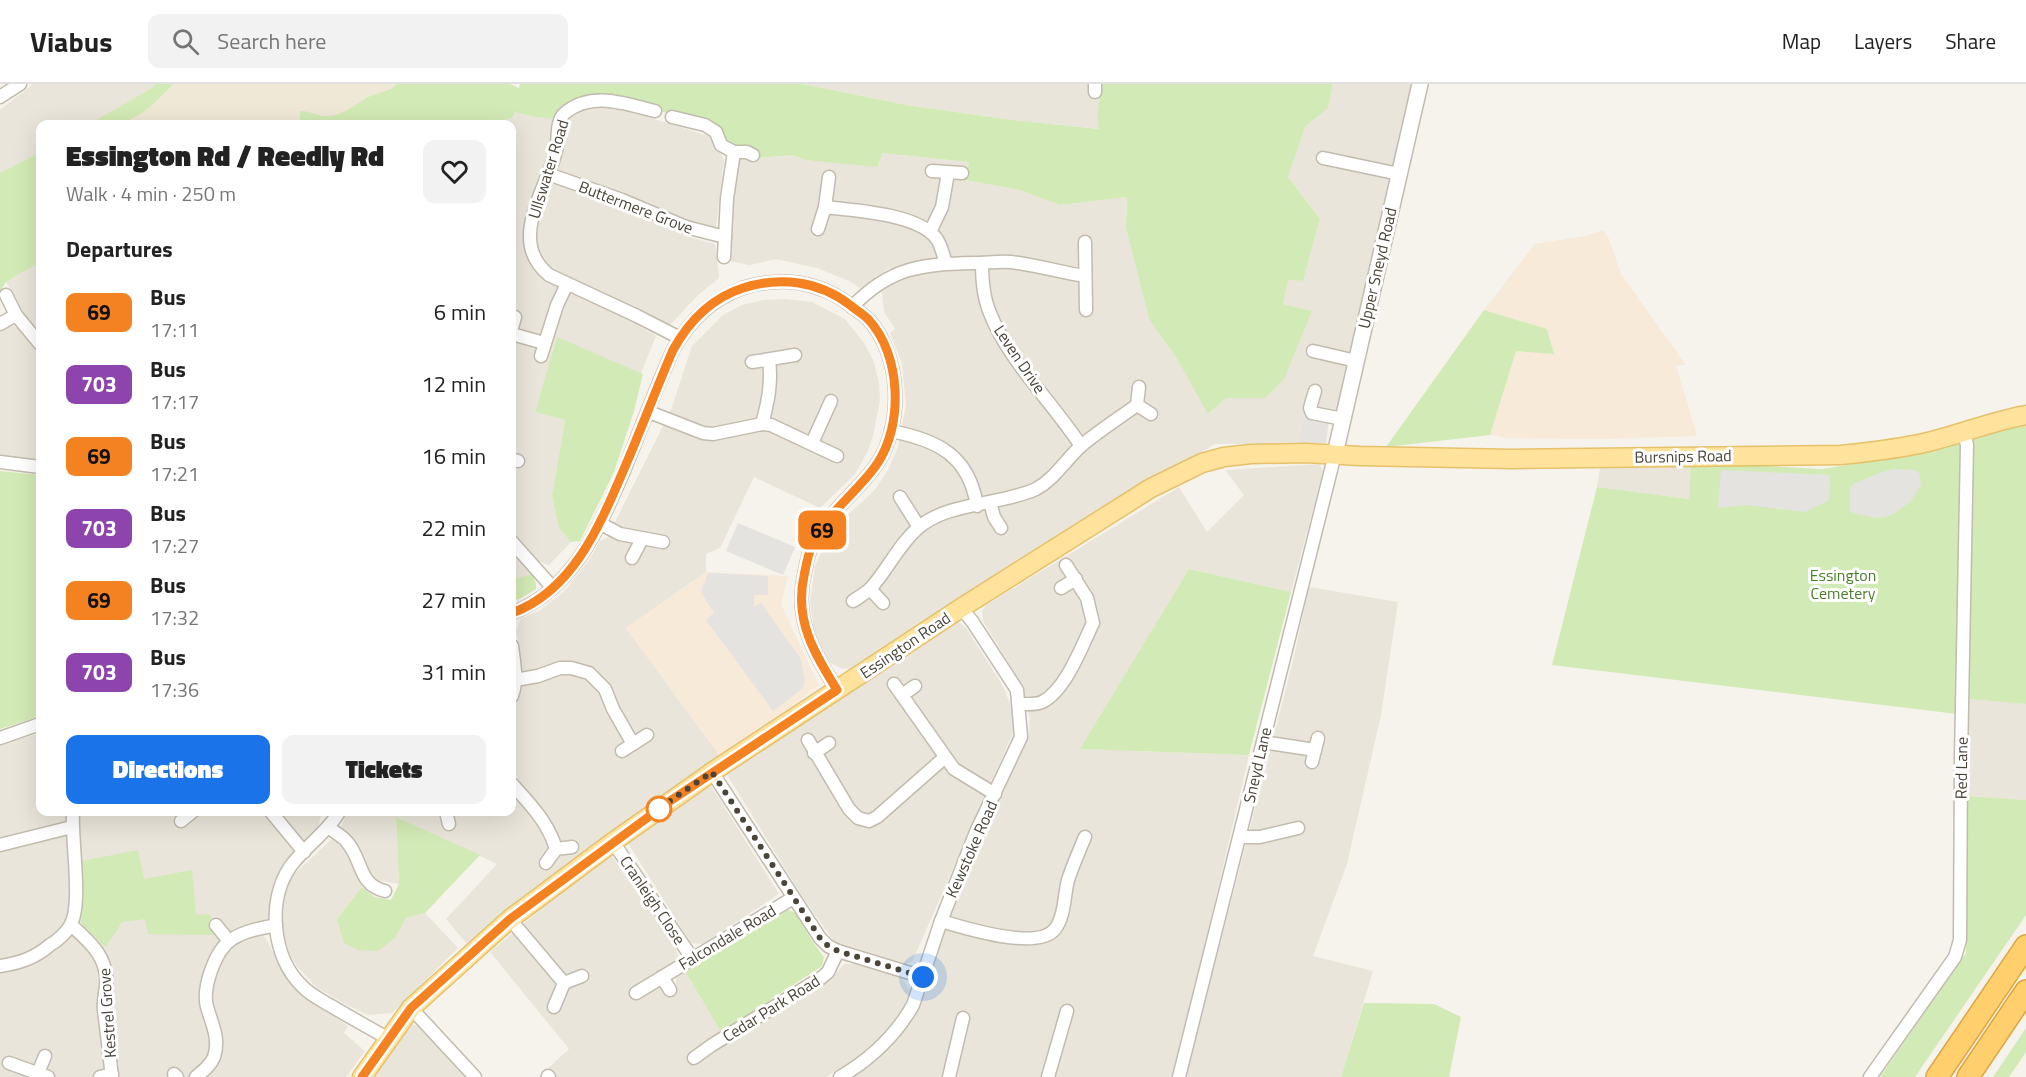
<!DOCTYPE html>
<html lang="en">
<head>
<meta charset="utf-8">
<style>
	body { margin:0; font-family:"Titillium Web",sans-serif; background:#f2f2f2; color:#222; height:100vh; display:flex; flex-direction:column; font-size:22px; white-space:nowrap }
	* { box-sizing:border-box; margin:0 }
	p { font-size:20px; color:#767676 }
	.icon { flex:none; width:33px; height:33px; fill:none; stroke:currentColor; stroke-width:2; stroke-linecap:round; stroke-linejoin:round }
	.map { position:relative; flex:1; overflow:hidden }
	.sheet { position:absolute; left:36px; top:36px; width:480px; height:696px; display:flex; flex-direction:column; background:#fff; border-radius:12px; box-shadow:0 6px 24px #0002 }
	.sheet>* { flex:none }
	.badge { padding:0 12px; border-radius:9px; font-size:21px; line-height:39px }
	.you { position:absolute; width:30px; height:30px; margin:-15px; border:4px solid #fff; border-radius:50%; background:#1a73e8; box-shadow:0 0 0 9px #1a73e833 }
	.map>.badge { position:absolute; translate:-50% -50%; box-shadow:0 0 0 3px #fff }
	h2 { padding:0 30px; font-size:22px; line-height:54px }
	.round { display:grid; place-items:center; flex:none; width:63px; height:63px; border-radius:12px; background:#f2f2f2 }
	.headline { display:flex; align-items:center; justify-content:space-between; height:102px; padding:0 30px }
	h1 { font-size:28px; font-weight:800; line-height:45px }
	.button { display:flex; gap:12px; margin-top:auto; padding:12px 30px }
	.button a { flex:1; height:69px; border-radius:12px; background:#1a73e8; color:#fff; font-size:24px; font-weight:800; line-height:69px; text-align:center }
	.button a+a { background:#f2f2f2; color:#222 }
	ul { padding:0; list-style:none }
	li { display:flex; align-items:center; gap:18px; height:72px; padding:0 30px }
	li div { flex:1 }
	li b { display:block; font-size:22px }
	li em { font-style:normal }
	li .badge { min-width:66px; font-weight:700; text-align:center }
	header { display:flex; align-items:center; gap:36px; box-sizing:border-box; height:84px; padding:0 30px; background:#fff; border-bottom:2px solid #e0e0e0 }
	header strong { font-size:28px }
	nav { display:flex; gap:33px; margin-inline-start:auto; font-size:21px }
	.search { width:420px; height:54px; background:#f2f2f2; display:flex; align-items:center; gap:15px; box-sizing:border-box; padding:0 21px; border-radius:12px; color:#767676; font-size:22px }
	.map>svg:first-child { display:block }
</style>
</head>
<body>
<header>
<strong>Viabus</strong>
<div class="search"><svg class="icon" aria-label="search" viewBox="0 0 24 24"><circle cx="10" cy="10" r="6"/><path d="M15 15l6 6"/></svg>Search here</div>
<nav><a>Map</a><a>Layers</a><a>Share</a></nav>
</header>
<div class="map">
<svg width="2026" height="993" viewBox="0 0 2026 993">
	<rect width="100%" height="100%" fill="#f6f3ec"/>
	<g fill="#eae5da">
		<path d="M33 0H155L152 4 89 40H40V68L0 89V26Z"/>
		<path d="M803 0H1102L1097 31 1100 45 1012 36 906 21Z"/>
		<path d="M1333 0H1415L1360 228 1337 334 1304 333 1298 360H1215L1077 441 852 585 840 584 829 578 815 555 810 518 815 482 824 463 842 436 874 407 888 386 898 363 906 321 902 279 890 249 895 245 884 228 882 207 898 195 890 184 860 204 849 197 817 184 776 175 749 181 730 177 734 107 739 77 741 75 793 71 805 76 879 82 881 69 969 78 965 96 1020 106 1060 121 1127 113 1126 144 1149 235 1177 275 1209 330 1225 314H1265L1312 227 1283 220 1288 196 1303 197 1320 135 1288 93 1305 43 1328 24Z"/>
		<path d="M602 19 712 53 724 76 716 143 711 144 696 140 647 118 622 109 616 121 686 152 714 160 716 162 719 194 698 211 670 241 647 230 641 243 656 252 641 289 557 254 535 328 565 336 552 412 559 444 571 458 549 481 540 478 527 468 512 448V40H489L512 34 515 28 534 33 556 35 546 75 558 79 563 68 565 38 576 28Z"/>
		<path d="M40 178V249L26 232 6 198Z"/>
		<path d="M785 215 812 218 845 235 864 259 874 278 879 299 880 316 873 352 868 367 855 390 820 424 754 393 720 464 706 470V488L626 544 720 672 467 860 446 835 497 780 396 733 399 800 369 795 360 769 352 754 341 744 347 728H512V568L520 566 516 547 520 535 539 527 564 508 589 476 600 457 607 454 671 326 692 262 723 231 742 221 763 216Z"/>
		<path d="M13 242 19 244 40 267V379L0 374V248Z"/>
		<path d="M1601 378H1691L1689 415 1597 403Z"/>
		<path d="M1320 380 1323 388 1291 508 1189 485 1081 665 1249 671 1174 993H851L881 972 912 935 920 914 940 849 988 736 1021 665 1028 655 1030 634 1019 596 983 537 982 527 986 521 1179 403 1207 448 1244 411 1225 386Z"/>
		<path d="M512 468 533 490 514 495 517 507 512 508Z"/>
		<path d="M1309 503 1398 518 1381 631 1347 780 1313 872 1373 887 1341 993H1186L1293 577Z"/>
		<path d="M955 535 966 544 1003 602 1013 628V649L912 878 905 880 856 864 840 861 833 856 802 812 726 689Z"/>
		<path d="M1969 615 2026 620V716L1967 712Z"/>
		<path d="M40 649V728H322L318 744 293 768 275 796 268 835 239 845 243 858 263 851 268 858 285 893 296 906 348 942 344 949 365 967 346 993H0V661Z"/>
		<path d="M711 702 779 810 711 855 702 860 691 859 626 756Z"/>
		<path d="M333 754 346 763 357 785 362 803 337 835 396 853 406 834 425 829 458 864 392 929 368 931 351 923 317 904 296 881 289 869 284 852 282 830 285 810 292 792Z"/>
		<path d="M609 768 676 864 678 875 631 904 637 914 658 903H663L668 908 676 902V893L685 887 721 948 689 970 695 982 782 923 831 896 844 880H857L901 893 912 908 907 925 897 939 871 965 826 993H538L569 965 490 868Z"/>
		<path d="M411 940 424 944 467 993H371Z"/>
	</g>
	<g fill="#f7ead8">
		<path d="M1603 146 1609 155 1621 190 1686 281H1676L1697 352 1600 355 1507 354 1490 351 1516 267 1554 269 1547 245 1484 226 1535 160 1585 152Z"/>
		<path d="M706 488 788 492 781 520 819 601 791 623 720 672 626 544Z"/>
	</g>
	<path fill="#efe8d6" d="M155 0H458L327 40H89L152 4Z"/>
	<g fill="#d2eab5">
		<path d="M155 0H173C156 18 142 33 119 40 110 43 98 41 89 40L152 4Z"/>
		<path d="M396 0H510L519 4 520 0H803L906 21 1012 36 1099 45 1097 31 1102 0H1333L1328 24 1305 43 1288 93 1320 135 1303 197 1288 196 1283 220 1312 227 1284 295 1265 314H1226L1208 330 1177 275 1149 235 1126 144 1127 113 1060 121 1020 106 965 96 969 78 882 69 878 83 805 76 793 71 755 74 729 61 707 39 598 11 556 35 534 33 515 28 512 34 489 40H288L300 38V27C311 27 318 33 328 32 347 31 355 19 371 12 379 8 390 8 396 0Z"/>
		<path d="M40 68V178L6 198 0 207V89Z"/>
		<path d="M1484 226 1547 245 1554 270 1516 267 1490 351 1386 363Z"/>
		<path d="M557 253 643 290 634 327 614 388 580 457 571 458 559 444 552 412 565 336 535 328Z"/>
		<path d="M2026 340V620L1969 615 1971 353Z"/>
		<path d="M1957 358 1963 365 1957 630 1552 581 1597 403 1689 415 1691 378 1822 385 1922 369Z"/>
		<path d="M0 387 40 391V632L0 645Z"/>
		<path d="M1189 485 1291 508 1249 671 1080 665Z"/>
		<path d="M533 490 536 500V505L521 514 512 518V508L517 506 513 495Z"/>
		<path d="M1967 712 2026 716V831L1915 993H1880L1966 869Z"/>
		<path d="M396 733 480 771 425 829 406 834 396 853 378 867 358 866 344 859 337 835 362 803 374 813 391 816 399 800Z"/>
		<path d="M138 766 144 795 192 786 196 831 210 830 213 851 148 850 145 835 122 838 106 863 82 841 80 831 84 810 82 777Z"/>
		<path d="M788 826 796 829 812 857 824 873 822 882 721 948 685 887Z"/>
		<path d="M1364 919 1434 920 1461 933 1449 993H1341Z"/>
		<path d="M2026 944V968L2009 993H1993Z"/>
	</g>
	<g fill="#e5e3e0">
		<path d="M1304 332 1329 335 1326 359 1298 360Z"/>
		<path d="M1894 385 1915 386 1919 389 1921 401 1911 417 1895 429 1885 433 1875 434 1850 428V404L1853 400 1882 388Z"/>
		<path d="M1721 386 1830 391V408L1828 417 1805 428 1746 421 1718 424Z"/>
		<path d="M738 439 795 463 783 491 726 467Z"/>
		<path d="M708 489 768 492V511H754V523L761 519 801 575 805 597 802 605 773 627 706 536 714 529 701 508Z"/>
	</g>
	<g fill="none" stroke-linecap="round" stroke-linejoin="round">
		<defs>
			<g id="minor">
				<path d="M1095 0V8"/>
				<path d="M0 13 20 0"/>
				<path d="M655 27C625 20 593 7 566 28 555 36 559 55 556 67 546 107 507 157 549 191L637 232 680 254"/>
				<path d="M672 33 705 41 716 48 721 61 734 68H747L753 71"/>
				<path d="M1323 74 1399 90"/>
				<path d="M932 87 962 89"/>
				<path d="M548 90 622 116 686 143 725 153"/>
				<path d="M825 123C853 126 918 130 936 154 941 160 943 171 946 179"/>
				<path d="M818 145 825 123 829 93"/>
				<path d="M930 148 942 123 948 89"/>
				<path d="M1085 158 1086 226"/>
				<path d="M724 173 727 114 734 68"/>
				<path d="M982 179C982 196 983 213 990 229 1008 276 1053 319 1081 362"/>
				<path d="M6 211 16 231 40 260"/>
				<path d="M852 223C890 183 922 180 974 179 986 179 999 177 1011 178 1036 181 1060 188 1084 192"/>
				<path d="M0 240 16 231"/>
				<path d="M512 244 515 233"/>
				<path d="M512 250 544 259"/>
				<path d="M1313 267 1356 277"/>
				<path d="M541 272 557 221 567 200"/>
				<path d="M752 278 795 271"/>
				<path d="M1139 303 1137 321 1151 330"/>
				<path d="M1315 307 1310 324 1312 329 1343 335"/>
				<path d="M649 328 703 349 713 350 762 340 771 341 837 372"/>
				<path d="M762 340C768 318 772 299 769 276"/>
				<path d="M891 347C937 356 969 371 977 422"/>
				<path d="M812 359 831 317"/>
				<path d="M512 376 518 377"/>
				<path d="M0 378 40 383"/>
				<path d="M900 413 919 443"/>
				<path d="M990 418 994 433 1001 444"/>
				<path d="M601 440 620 450 663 458"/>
				<path d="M512 458 553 504"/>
				<path d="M632 474 642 455"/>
				<path d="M1061 504 1076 495"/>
				<path d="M870 505 883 519"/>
				<path d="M853 517C859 513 866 509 871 504 888 485 899 460 919 443 949 418 1001 421 1036 405 1055 395 1066 375 1082 361 1099 347 1119 334 1137 321"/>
				<path d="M512 529C572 507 599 444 623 389 640 348 655 306 673 266 689 237 712 215 743 204 780 192 819 197 850 221 856 226 863 230 868 235 901 270 904 340 877 380 858 408 826 429 812 461 808 470 806 482 804 492 794 537 815 570 837 606"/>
				<path d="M512 562C514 579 518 595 512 612"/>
				<path d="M515 596 538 592 560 584H571L589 589 605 605 613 625 633 660"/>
				<path d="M894 600 954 685 995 710"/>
				<path d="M902 611 915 602"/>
				<path d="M1019 620C1026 620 1036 621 1042 618 1066 606 1082 562 1093 539L1087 514 1066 481"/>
				<path d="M0 654 40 640"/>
				<path d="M808 656 849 725 858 734 869 737 877 733 944 674"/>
				<path d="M1263 658 1315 666"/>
				<path d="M622 667 647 651"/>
				<path d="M814 669 829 659"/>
				<path d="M1312 678 1318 654"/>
				<path d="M712 688 820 854 828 862 838 867 923 893"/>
				<path d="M512 700C530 720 548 738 556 765"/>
				<path d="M271 728 304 768"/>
				<path d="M339 728C327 749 304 763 290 783 267 817 272 873 302 902 310 911 323 917 333 923 351 934 370 944 389 955"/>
				<path d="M446 728 449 740"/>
				<path d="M181 737 192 728"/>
				<path d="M328 743C334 748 343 752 347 758 363 776 358 801 385 807"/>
				<path d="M1240 753H1260L1298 744"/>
				<path d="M613 758 692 874"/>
				<path d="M0 761 72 743"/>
				<path d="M546 779 556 765 572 763"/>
				<path d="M510 835 564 899"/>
				<path d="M941 837C964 844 1038 867 1055 845 1065 832 1064 811 1068 796 1073 781 1079 767 1085 753"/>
				<path d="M71 841C90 858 109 874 106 902 105 910 103 918 104 926L112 993"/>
				<path d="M216 841 229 857"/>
				<path d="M0 882C20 879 35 874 50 861 57 857 66 849 70 842 83 821 71 756 73 728"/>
				<path d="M662 893 670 906"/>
				<path d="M636 909 793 814"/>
				<path d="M554 923 564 899 582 892"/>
				<path d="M411 924 475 993"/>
				<path d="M694 974 712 961 821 894 828 888 838 867"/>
				<path d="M9 979 48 993"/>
				<path d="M38 989 45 972"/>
				<path d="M174 990 177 993"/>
				<path d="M548 992 549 993"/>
				<path d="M100 993 112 990"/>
				<path d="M196 993C203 987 211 981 214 973 220 955 212 940 207 923 202 904 215 866 232 855 245 847 261 844 276 841"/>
				<path d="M840 993C869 976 896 951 913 921L941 837 976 748 1021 653 1017 606 972 537 961 524"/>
				<path d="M949 993 963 934"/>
				<path d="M1048 993 1067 927"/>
				<path d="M1179 993 1335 370"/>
				<path d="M1870 993 1955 873 1960 856 1961 674 1967 361 1964 349"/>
			</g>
			<path id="tertiary" d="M1335 370 1420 0"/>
			<path id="primary" d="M362 993 411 924 510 835 613 758 712 688 961 524 1151 404 1202 379 1224 373 1251 370 1306 369 1360 372 1512 375 1841 371C1870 368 1899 365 1928 358 1961 350 1992 337 2026 331"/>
			<g id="motorway">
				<path d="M1937 993 2026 862"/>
				<path d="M1968 993 2026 907"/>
			</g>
		</defs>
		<use href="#minor" stroke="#c2bbae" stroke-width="15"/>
		<use href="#tertiary" stroke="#c2bbae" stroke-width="18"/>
		<use href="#primary" stroke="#e6c16a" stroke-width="21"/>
		<use href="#motorway" stroke="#e0a43c" stroke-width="24"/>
		<use href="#minor" stroke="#fff" stroke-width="12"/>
		<use href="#tertiary" stroke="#fff" stroke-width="15"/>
		<use href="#primary" stroke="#ffe39c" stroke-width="18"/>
		<use href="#motorway" stroke="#ffcf6e" stroke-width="21"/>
	</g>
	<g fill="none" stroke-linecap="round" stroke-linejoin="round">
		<defs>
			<path id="line" d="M362 993 411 924 510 835 670 717 837 606C815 570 794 537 804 492 806 482 808 470 812 461 826 429 858 408 877 380 904 340 901 270 868 235 863 230 856 226 850 221 819 197 780 192 743 204 712 214 689 237 673 266 656 305 641 346 624 385 600 441 573 507 512 529"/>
		</defs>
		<use href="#line" stroke="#fff" stroke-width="14"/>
		<use href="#line" stroke="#f58220" stroke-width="9"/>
		<path stroke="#4b4439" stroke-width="6" stroke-dasharray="0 10.8" d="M659 725 651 730 712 688 820 854 828 862 838 867 923 893"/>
	</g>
	<circle fill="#fff" stroke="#f58220" stroke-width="3" cx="659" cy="725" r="12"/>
	<g text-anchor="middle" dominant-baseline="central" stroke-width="6" stroke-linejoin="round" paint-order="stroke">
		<g font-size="16" fill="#4b4439" stroke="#fff">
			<text transform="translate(548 85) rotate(-73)">Ullswater Road</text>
			<text transform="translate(636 123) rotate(21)">Buttermere Grove</text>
			<text transform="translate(1377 184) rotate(-77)">Upper Sneyd Road</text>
			<text transform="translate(1020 275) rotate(56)">Leven Drive</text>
			<text transform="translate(1683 372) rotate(-1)">Bursnips Road</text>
			<text transform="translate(905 561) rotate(-34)">Essington Road</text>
			<text transform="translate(1257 681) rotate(-77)">Sneyd Lane</text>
			<text transform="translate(1961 684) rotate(-89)">Red Lane</text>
			<text transform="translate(971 765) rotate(-66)">Kewstoke Road</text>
			<text transform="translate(653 816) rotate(56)">Cranleigh Close</text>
			<text transform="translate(727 853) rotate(-31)">Falcondale Road</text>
			<text transform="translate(771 924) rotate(-32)">Cedar Park Road</text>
			<text transform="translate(107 929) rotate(-94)">Kestrel Grove</text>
		</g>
		<g font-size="16" fill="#4a7f2a" stroke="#fff">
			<text x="1843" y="491">Essington<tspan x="1843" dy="18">Cemetery</tspan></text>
		</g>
	</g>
</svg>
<div class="you" style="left:923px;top:893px"></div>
<b class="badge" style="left:822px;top:446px;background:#f58220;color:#111">69</b>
<section class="sheet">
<div class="headline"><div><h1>Essington Rd / Reedly Rd</h1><p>Walk · 4 min · 250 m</p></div><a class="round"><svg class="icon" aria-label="heart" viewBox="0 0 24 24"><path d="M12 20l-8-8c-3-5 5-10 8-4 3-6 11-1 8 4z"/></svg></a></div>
<h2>Departures</h2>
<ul>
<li><span class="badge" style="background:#f58220;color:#111">69</span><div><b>Bus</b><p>17:11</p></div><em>6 min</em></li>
<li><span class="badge" style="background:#8e44ad;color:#fff">703</span><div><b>Bus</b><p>17:17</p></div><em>12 min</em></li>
<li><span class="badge" style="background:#f58220;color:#111">69</span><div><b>Bus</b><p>17:21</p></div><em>16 min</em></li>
<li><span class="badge" style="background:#8e44ad;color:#fff">703</span><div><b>Bus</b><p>17:27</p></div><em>22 min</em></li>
<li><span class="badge" style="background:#f58220;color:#111">69</span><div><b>Bus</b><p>17:32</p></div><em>27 min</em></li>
<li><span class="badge" style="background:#8e44ad;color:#fff">703</span><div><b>Bus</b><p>17:36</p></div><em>31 min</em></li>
</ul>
<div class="button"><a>Directions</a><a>Tickets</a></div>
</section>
</div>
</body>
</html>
